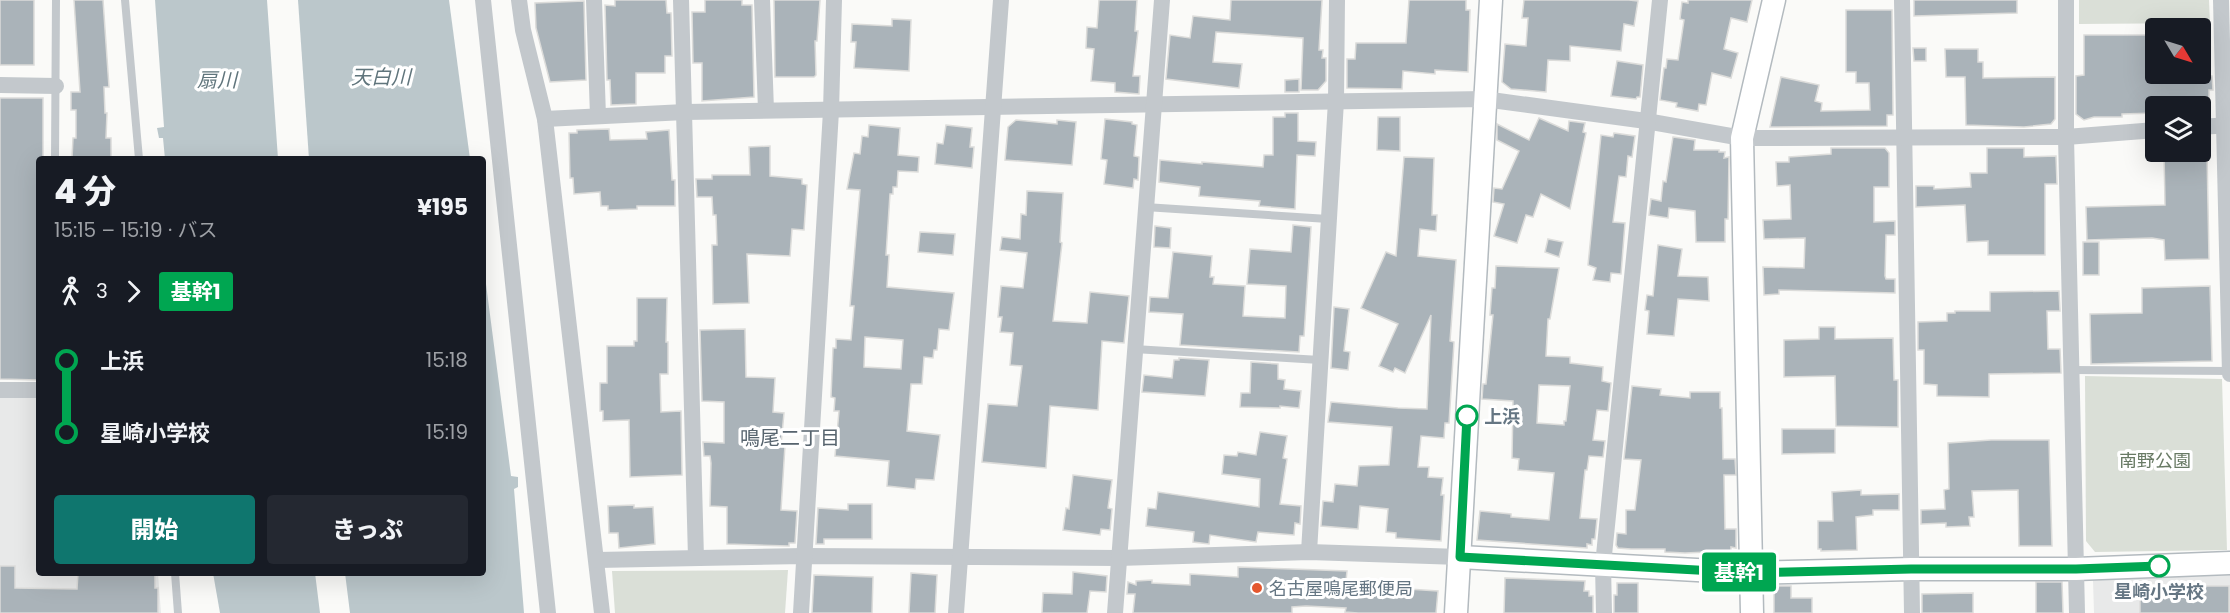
<!DOCTYPE html>
<html lang="ja">
<head>
<meta charset="utf-8">
<style>
	body { margin:0; font-family:Poppins,"Noto Sans JP",sans-serif; background:#242831; color:#f1f3f6; height:100vh; display:flex; flex-direction:column; font-size:22px; white-space:nowrap }
	* { box-sizing:border-box; margin:0 }
	p { font-size:20px; color:#9ea1a6 }
	.icon { flex:none; width:33px; height:33px; fill:none; stroke:currentColor; stroke-width:2; stroke-linecap:round; stroke-linejoin:round }
	.map { position:relative; flex:1; overflow:hidden }
	.panel { position:absolute; left:36px; top:156px; width:450px; height:420px; display:flex; flex-direction:column; background:#171b24; border-radius:6px; box-shadow:0 6px 24px #0002 }
	.panel>* { flex:none }
	.badge { padding:0 12px; border-radius:4px; font-size:21px; line-height:39px }
	.needle { width:39px; rotate:128deg }
	.controls { position:absolute; left:2145px; top:18px; display:grid; gap:12px }
	.controls a { display:grid; place-items:center; width:66px; height:66px; border-radius:6px; background:#171b24; box-shadow:0 6px 24px #0002; font-size:30px }
	.map>.badge { position:absolute; translate:-50% -50%; box-shadow:0 0 0 3px #fff }
	.legs { display:flex; align-items:center; gap:9px; height:66px; padding:0 18px; font-size:20px }
	.legs p { margin-inline-start:auto }
	.overview { display:flex; align-items:center; justify-content:space-between; height:102px; padding:0 18px }
	h1 { font-size:33px; font-weight:800; line-height:45px }
	.action { display:flex; gap:12px; margin-top:auto; padding:12px 18px }
	.action a { flex:1; height:69px; border-radius:6px; background:#0f766e; color:#fff; font-size:24px; font-weight:800; line-height:69px; text-align:center }
	.action a+a { background:#242831; color:#f1f3f6 }
	ul { padding:0 18px; list-style:none }
	li { display:flex; align-items:center; gap:21px; height:72px; font-size:22px }
	li i { display:grid; place-items:center; width:9px; height:100%; margin:0 8px; background:currentColor }
	li i::after { content:''; width:15px; height:15px; margin:-8px; border:4px solid; border-radius:50%; background:#171b24 }
	li p { margin-inline-start:auto }
	li:first-child i { background:linear-gradient(#0000 50%,currentColor 0) }
	li:last-child i { background:linear-gradient(currentColor 50%,#0000 0) }
	.map>svg:first-child { display:block }
</style>
</head>
<body>
<div class="map">
<svg width="2230" height="613" viewBox="0 0 2230 613">
	<rect width="100%" height="100%" fill="#fafaf8"/>
	<g fill="#e8e9e9">
		<path d="M0 398H39V573H158L161 613H0Z"/>
		<path d="M2230 575V613H2094L2093 580Z"/>
	</g>
	<g fill="#dadfd7">
		<path d="M2079 0H2209L2210 23 2079 24Z"/>
		<path d="M2085 376 2222 379 2227 550 2095 552 2086 541Z"/>
		<path d="M788 570 785 613H615L612 571Z"/>
	</g>
	<g fill="#bbc7cb">
		<path d="M155 0H267L278 159H165L163 138H159L157 128 164 127Z"/>
		<path d="M298 0H449L470 159H309Z"/>
		<path d="M483 261 511 476 518 477V487L514 489 524 613H350L345 573H483Z"/>
		<path d="M213 573H315L320 613H220Z"/>
	</g>
	<g fill="#aab3b9" stroke="#dcdcda" stroke-width="1.5" fill-rule="evenodd">
		<rect x="0" y="0" width="34" height="65"/>
		<path d="M74 0H103L109 87H104L105 113H107L106 138H111V159H72L73 138H76V110H71V92H80Z"/>
		<path d="M615 0H666L667 13H671L672 56H665V73H636V104L611 105 610 80H607L605 5 615 6Z"/>
		<path d="M705 0H742V5H752L754 97 702 101V63H693L692 12H705Z"/>
		<path d="M774 0H820L817 41H815L816 75 814 77H775Z"/>
		<path d="M1099 0H1137L1135 31H1138L1133 76H1140L1139 94 1115 92V83L1091 81 1094 49 1086 48 1087 27 1097 28Z"/>
		<path d="M1231 0H1322L1319 50H1323L1322 58H1326V81L1318 90H1301L1303 38 1216 32 1213 62 1242 64 1239 88 1166 79 1170 35 1190 38 1193 16 1230 20Z"/>
		<path d="M1409 0H1466V10H1470L1468 72 1435 70V74L1403 71 1402 89 1347 88V59H1355L1356 43H1406Z"/>
		<path d="M1524 0H1629L1638 1 1634 26 1624 24 1621 51 1570 46V61L1548 60 1546 92 1511 89 1502 82 1505 44 1526 46 1528 18H1522Z"/>
		<path d="M1688 0H1752L1747 22 1731 18 1724 49 1738 53 1731 78 1712 73 1706 105 1699 104 1698 111 1676 107 1677 103 1660 100 1664 68H1666L1667 59 1678 60 1684 20 1680 19 1682 2 1688 3Z"/>
		<path d="M1914 0H2017V13L1914 16Z"/>
		<path d="M584 1 586 80 550 82 536 28 535 3Z"/>
		<path d="M1846 10H1892L1893 115H1887V126L1770 127 1781 77 1819 85 1815 101 1822 103 1821 111 1870 110 1869 83H1856V72H1846Z"/>
		<path d="M892 19 911 20 909 71 854 68 856 42H851L852 24 892 26Z"/>
		<path d="M2084 35H2156V75L2212 76 2213 90H2209V106H2156V113L2122 114V117H2094L2084 120 2076 114V76L2084 75Z"/>
		<path d="M1913 48H1926V61H1914Z"/>
		<path d="M1945 49H1978V62H1983V78L2055 77V119L2051 124 2024 127 1966 125 1965 77H1946Z"/>
		<path d="M1617 61 1643 65 1640 97H1637L1636 99 1611 96Z"/>
		<path d="M1299 79V92H1285V80Z"/>
		<path d="M0 98H43V159H39V380L0 379Z"/>
		<path d="M1285 113H1298V141L1316 142 1315 156 1297 155 1295 209 1259 206 1260 201 1199 196 1200 187 1159 182 1160 160 1202 164V162L1263 167 1264 155H1273V117H1285Z"/>
		<path d="M1378 117H1400V151L1377 150Z"/>
		<path d="M1539 118 1568 131 1569 121 1585 123 1583 132 1586 133 1570 209 1541 194 1533 217 1526 215 1517 243 1494 236 1504 204 1493 202 1494 188 1502 189 1519 151 1497 140V124L1529 140Z"/>
		<path d="M1105 119 1132 122V124L1137 125 1134 156 1139 157 1138 180 1134 179 1133 188 1104 184 1107 160 1101 159Z"/>
		<path d="M1016 120 1057 124V120L1076 122 1072 165 1005 160 1008 127Z"/>
		<path d="M869 125 900 128 898 155 919 157 918 172 898 171 897 187H893V194H890L886 255H889L887 287 954 293 949 330 939 329 937 350H934L933 358 924 357 922 384H911L907 431 940 435 934 480 916 479 915 489 887 486 889 461 835 456 839 411H834L835 398 831 397 833 348H836V339L851 340 854 306H850L860 190 847 189 854 153 860 154 862 136 868 137ZM865 337 903 340 901 369 864 367Z"/>
		<path d="M946 125 972 128 970 147H974L972 168 935 164 937 143 943 144Z"/>
		<path d="M609 129 610 140 647 139 646 132 669 130 672 180H675V206H637V209L608 210V206H601L600 192 574 194 573 178H570L569 133H577V130Z"/>
		<path d="M1614 133 1635 136 1632 157 1628 156 1626 177 1619 176 1613 222 1625 223 1621 274 1611 273 1610 282 1593 280 1596 268 1588 265 1601 135 1613 137Z"/>
		<path d="M1673 137 1695 140 1694 150H1719V152H1725L1724 158 1729 157 1728 219H1725V242H1696L1695 211 1669 208 1668 218 1649 215 1651 199 1661 201 1663 181 1666 182Z"/>
		<path d="M770 146V176L802 179V184L807 185 804 230 792 229 790 256 747 254 749 303 713 304 712 245H717L716 215H713L712 197H697L696 179H712V175H750L749 147Z"/>
		<path d="M1831 148H1885L1889 153V187H1874V222L1895 221V235H1886L1885 276 1886 279H1895V293L1779 290V294L1764 295 1763 267 1804 268 1805 238 1764 239 1763 220 1791 219 1790 185 1777 186 1776 162H1789V157L1831 154Z"/>
		<path d="M1987 148H2024V157L2056 156 2057 184H2045V255H1988V241L1967 242 1965 205 1916 207V186H1934V189L1971 187 1970 173H1987Z"/>
		<path d="M2164 152H2207L2209 259 2165 260 2164 240 2152 238 2087 240 2086 207 2165 205Z"/>
		<path d="M1404 157 1434 158 1432 215H1437L1436 231 1420 229 1418 256 1456 260 1450 341 1454 342 1449 423H1445L1444 438 1421 436 1418 467H1429L1428 477 1443 478 1441 495H1444L1441 541 1396 538V533L1386 532 1388 509 1360 506 1358 529 1321 526 1323 501 1333 502 1335 484 1357 486 1359 466 1389 465 1392 427 1328 422 1331 402 1398 408 1427 409 1431 315 1405 373 1395 368 1393 372 1379 366 1398 324 1361 308 1386 252 1396 256Z"/>
		<path d="M1027 191 1063 193 1060 242 1062 243 1053 321 1087 323 1090 292 1129 296 1124 343 1102 341 1098 410 1050 406 1046 468 982 462 988 404 1017 406 1022 366 1010 365 1013 333 1000 332 1002 317H998L1001 286 1023 288 1027 253 1000 250 1002 237 1020 239 1021 214 1026 215Z"/>
		<path d="M1293 225 1311 227 1304 336H1300L1299 352 1180 345 1183 314 1149 312 1150 297 1168 298 1173 252 1212 256 1210 277H1214L1213 284 1245 286 1243 316 1285 318 1286 286 1247 284 1250 249 1291 252Z"/>
		<path d="M1155 226 1171 228 1170 248 1154 247Z"/>
		<path d="M920 232 955 234 953 255 918 252Z"/>
		<path d="M1548 239 1563 242 1559 257 1545 252Z"/>
		<rect x="2083" y="242" width="16" height="33"/>
		<path d="M1658 245 1682 249 1678 276 1708 277 1709 301 1678 299 1674 336 1647 334 1649 311 1645 310 1647 295 1653 296Z"/>
		<path d="M1496 266 1559 268 1550 319H1548L1546 356 1570 357V363L1603 367 1602 381 1611 383 1608 411 1597 410 1593 440 1605 441 1603 457 1589 456 1587 470H1585L1580 518 1597 519 1595 539H1592V545L1587 544V548L1477 540 1480 511 1511 514V517L1549 520 1554 473 1518 470 1519 459 1512 458 1513 401 1482 399 1483 384H1486L1493 315H1490L1492 288H1495ZM1539 385 1570 386 1566 421H1564V425L1537 423Z"/>
		<path d="M2210 286 2212 361 2091 364 2090 314 2142 313V288Z"/>
		<path d="M2059 291 2060 311H2047L2048 349H2060L2061 373 1989 374V397L1937 396V385L1924 384V350H1918V322L1947 321V313H1955V311H1990V292Z"/>
		<path d="M637 298H667L666 342H668V374H660L661 412 681 411 682 475 630 477 629 420 603 421V411H600V383H607V346H634V341H637Z"/>
		<path d="M1334 307 1349 309 1344 351 1350 352 1348 370 1331 368Z"/>
		<path d="M1819 327H1835V339L1893 338 1894 380H1898V427L1836 426 1835 376 1784 377V340L1819 339Z"/>
		<path d="M745 329 746 377 775 378 773 412 784 413 781 445H785L781 510 797 511 795 543H789V546L727 544V507L710 506 711 463 710 456H704L703 442 724 443V402L702 401 700 330Z"/>
		<path d="M1179 358 1209 360 1205 396 1142 392 1144 375 1172 378 1174 360H1179Z"/>
		<path d="M1251 362 1278 364V379L1285 380 1284 389 1301 391 1299 408 1280 406V408L1240 407 1241 393H1250Z"/>
		<path d="M1632 386 1661 389 1660 395 1690 398V392H1720V408H1722L1723 459H1735L1736 475H1724L1725 529H1736V548L1731 547V551L1685 553 1665 552V549H1631L1618 548 1616 545 1617 533 1626 534V510H1635L1641 460 1624 459Z"/>
		<path d="M1782 429H1835V453L1782 454Z"/>
		<path d="M1260 432 1287 436 1283 458 1287 459 1280 504 1301 506 1300 524 1295 523 1294 535 1258 532 1256 542 1210 535 1209 544 1193 542 1194 532 1146 526 1148 508 1156 509 1158 492 1259 507 1260 479 1222 474 1224 455 1237 456 1238 452 1256 455Z"/>
		<path d="M1991 440H2049L2052 546H2019L2018 490 1972 491 1974 517H1969L1970 526 1946 527V523L1921 524V510L1945 509 1944 490 1949 489 1948 443Z"/>
		<path d="M1073 475 1112 480 1108 508 1112 509 1110 530 1101 529 1100 535 1063 530 1066 508 1069 509Z"/>
		<path d="M1861 490V495L1899 494V510H1873V515L1856 517 1857 550 1821 551V549H1818V521H1833L1832 492Z"/>
		<path d="M848 504H872V539H824V544H816L818 508 848 510Z"/>
		<path d="M634 505V508L653 507 655 544 619 548 618 533H609L608 506Z"/>
		<path d="M0 566H15V588L77 589 78 573H155V588H158V613H0Z"/>
		<path d="M1238 567 1347 571 1346 581 1379 584 1378 587 1438 591 1436 613H1358L1345 612 1346 608 1306 606 1292 607V613H1133L1135 594H1127L1128 582 1136 585V581L1152 580V583L1190 585V574L1238 577Z"/>
		<path d="M1073 572 1107 576 1106 592 1090 591 1087 613H1042L1043 593 1072 594Z"/>
		<path d="M911 573 937 575 935 613H909Z"/>
		<path d="M814 575 873 577 872 613H812Z"/>
		<path d="M1505 578 1585 581 1584 591H1589V596H1593V613H1504Z"/>
		<path d="M2036 582H2062L2063 613H2036Z"/>
		<path d="M1617 583H1638V613H1614V595H1617Z"/>
		<path d="M1777 586H1791V598H1812V613H1774V590H1777Z"/>
		<rect x="2140" y="586" width="89" height="27"/>
		<path d="M1973 593V613H1922V594Z"/>
	</g>
	<g fill="none" stroke-linecap="round" stroke-linejoin="round">
		<defs>
			<g id="secondary">
				<path d="M1460 557 1751 573 1911 569H2076L2230 563"/>
				<path d="M1456 613 1491 0"/>
				<path d="M1752 613 1742 138 1774 0"/>
			</g>
		</defs>
		<use href="#secondary" stroke="#b3babf" stroke-width="25"/>
		<g stroke="#c3c8cc" stroke-width="8">
			<path d="M125 0 139 159"/>
			<path d="M55 159 56 0"/>
			<path d="M1145 207 1328 219"/>
			<path d="M1134 349 1320 360"/>
			<path d="M2072 370 2230 371"/>
			<path d="M175 573 178 613"/>
		</g>
		<g stroke="#c3c8cc" stroke-width="16">
			<path d="M483 0 548 613"/>
			<path d="M519 0 523 30 545 119 602 613"/>
			<path d="M594 0 598 116"/>
			<path d="M681 0 696 558"/>
			<path d="M762 0 766 110"/>
			<path d="M1902 0 1912 613"/>
			<path d="M2066 0V137L2077 613"/>
			<path d="M2221 0 2230 374"/>
			<path d="M0 85 56 86"/>
			<path d="M545 119 685 112 1484 99 1646 121 1742 138 2066 137 2156 130"/>
			<path d="M2200 127 2230 125"/>
			<path d="M0 390H39"/>
			<path d="M1309 552 1336 101 1337 0"/>
			<path d="M597 560 804 556 1118 558 1309 552 1460 557"/>
			<path d="M801 613 831 111 834 0"/>
			<path d="M956 613 1001 0"/>
			<path d="M1115 613 1162 0"/>
			<path d="M1604 613 1603 565 1660 0"/>
		</g>
		<use href="#secondary" stroke="#fff" stroke-width="22"/>
	</g>
	<g fill="none" stroke-linecap="round" stroke-linejoin="round">
		<defs>
			<path id="line-1" d="M1467 416 1460 557 1751 573 1911 569H2076L2159 566"/>
		</defs>
		<use href="#line-1" stroke="#fff" stroke-width="14"/>
		<use href="#line-1" stroke="#00a651" stroke-width="9"/>
	</g>
	<g fill="#fff" stroke="#00a651" stroke-width="3">
		<circle cx="1467" cy="416" r="10"/>
		<circle cx="2159" cy="566" r="10"/>
	</g>
	<circle fill="#e4572e" stroke="#fff" stroke-width="2" cx="1257" cy="588" r="6"/>
	<g text-anchor="middle" dominant-baseline="central" stroke-width="6" stroke-linejoin="round" paint-order="stroke">
		<g font-size="18" font-weight="bold" fill="#657683" stroke="#fff" text-anchor="start">
			<text x="1484" y="416">上浜</text>
			<text x="2159" y="591" text-anchor="middle">星崎小学校</text>
		</g>
		<g font-size="18" fill="#687a64" stroke="#fff">
			<text x="2155" y="460">南野公園</text>
		</g>
		<g font-size="18" fill="#657683" stroke="#fff" text-anchor="start">
			<text x="1269" y="588">名古屋鳴尾郵便局</text>
		</g>
		<g font-size="20" font-style="italic" fill="#60757c" stroke="#fff">
			<text x="381" y="77">天白川</text>
			<text x="217" y="80">扇川</text>
		</g>
		<g font-size="20" fill="#57646e" stroke="#fff">
			<text x="790" y="438">鳴尾二丁目</text>
		</g>
	</g>
</svg>
<div class="controls">
<a><svg class="needle" viewBox="-14 -14 28 28"><path d="M0-13l5 13h-10z" fill="#e53935"/><path d="M0 13l5-13h-10z" fill="#9ea1a6"/></svg></a>
<a><svg class="icon" aria-label="layers" viewBox="0 0 24 24"><path d="M12 4l9 5-9 5-9-5zM3 14l9 5 9-5"/></svg></a>
</div>
<b class="badge" style="left:1739px;top:572px;background:#00a651;color:#fff">基幹1</b>
<section class="panel">
<div class="overview"><div><h1>4 分</h1><p>15:15 – 15:19 · バス</p></div><b>¥195</b></div>
<div class="legs"><svg class="icon" aria-label="walk" viewBox="0 0 24 24"><circle cx="13" cy="4" r="2"/><path d="M13 8l-2 6 4 7M11 14l-3 7M7 12l3-4h3l4 4"/></svg>3<svg class="icon" aria-label="forward" viewBox="0 0 24 24"><path d="M9 5l7 7-7 7"/></svg><b class="badge" style="background:#00a651;color:#fff">基幹1</b></div>
<ul>
<li><i style="color:#00a651"></i><b>上浜</b><p>15:18</p></li>
<li><i style="color:#00a651"></i><b>星崎小学校</b><p>15:19</p></li>
</ul>
<div class="action"><a>開始</a><a>きっぷ</a></div>
</section>
</div>
</body>
</html>
